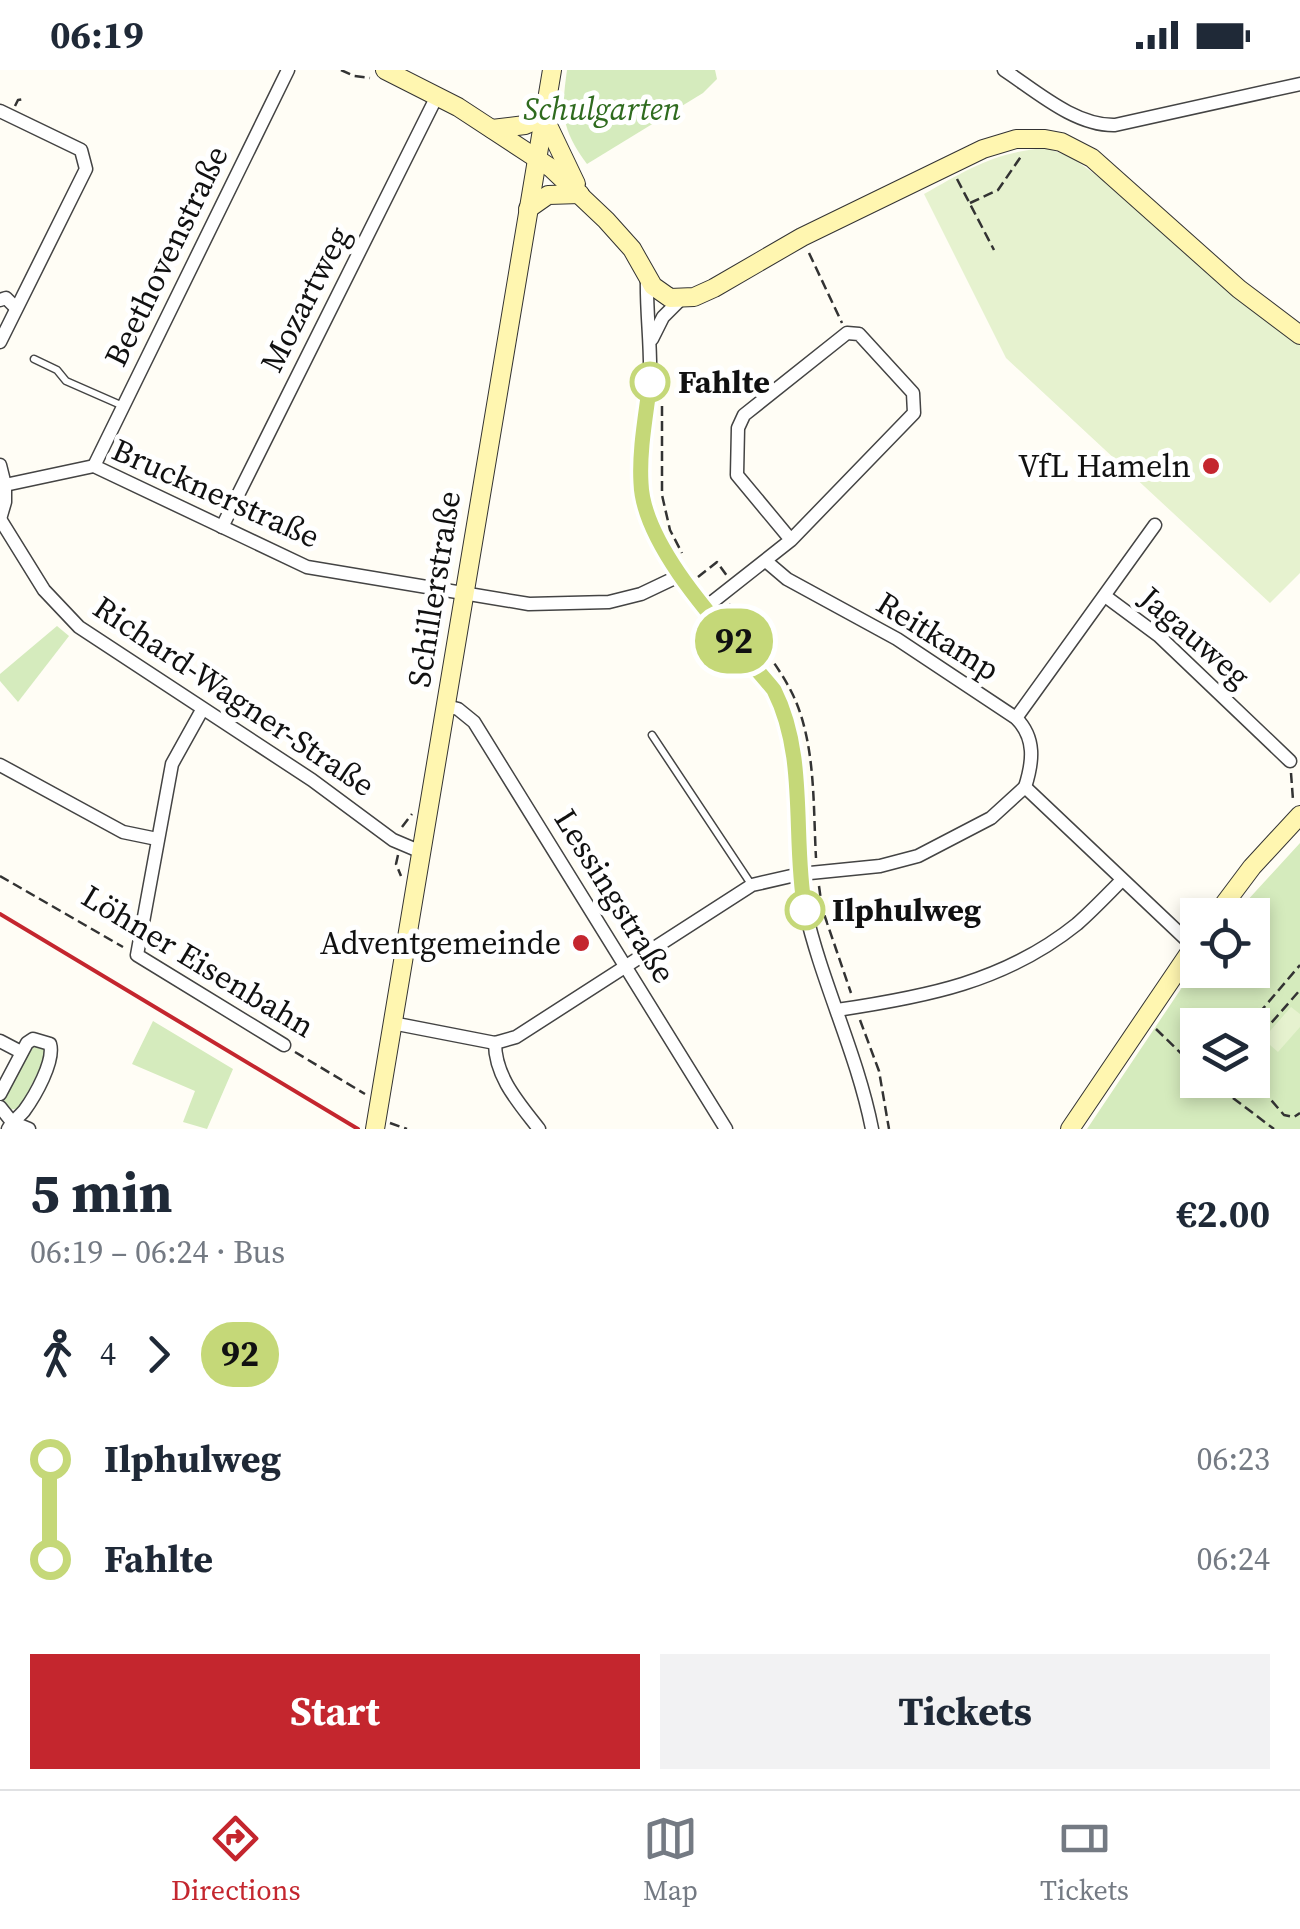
<!DOCTYPE html>
<html lang="en">
<head>
<meta charset="utf-8">
<style>
	body { margin:0; font-family:"Source Serif 4",serif; background:#f2f2f3; color:#1f2937; height:100vh; display:flex; flex-direction:column; font-size:38px; white-space:nowrap }
	* { box-sizing:border-box; margin:0 }
	p { font-size:32px; color:#747a83 }
	.icon { flex:none; width:55px; height:55px; fill:none; stroke:currentColor; stroke-width:2; stroke-linecap:round; stroke-linejoin:round }
	.map { position:relative; height:1059px; overflow:hidden }
	.drawer { display:flex; flex-direction:column; background:#fff; flex:1 }
	.drawer>* { flex:none }
	.badge { padding:0 20px; border-radius:32px; font-size:35px; line-height:65px }
	.tools { position:absolute; left:1180px; top:828px; display:grid; gap:20px }
	.tools a { display:grid; place-items:center; width:90px; height:90px; border-radius:0px; background:#fff; box-shadow:0 5px 15px #0003; font-size:50px }
	.map>.badge { position:absolute; translate:-50% -50%; box-shadow:0 0 0 5px #fff }
	.legs { display:flex; align-items:center; gap:15px; height:110px; padding:0 30px; font-size:32px }
	.legs p { margin-inline-start:auto }
	.headline { display:flex; align-items:center; justify-content:space-between; height:170px; padding:0 30px }
	h1 { font-size:55px; font-weight:700; line-height:75px }
	.cta { display:flex; gap:20px; margin-top:auto; padding:20px 30px }
	.cta a { flex:1; height:115px; border-radius:0px; background:#c4262e; color:#fff; font-size:40px; font-weight:700; line-height:115px; text-align:center }
	.cta a+a { background:#f2f2f3; color:#1f2937 }
	ul { padding:0 30px; list-style:none }
	li { display:flex; align-items:center; gap:35px; height:100px; font-size:38px }
	li i { display:grid; place-items:center; width:15px; height:100%; margin:0 12px; background:currentColor }
	li i::after { content:''; width:25px; height:25px; margin:-12px; border:8px solid; border-radius:50%; background:#fff }
	li p { margin-inline-start:auto }
	li:first-child i { background:linear-gradient(#0000 50%,currentColor 0) }
	li:last-child i { background:linear-gradient(currentColor 50%,#0000 0) }
	.status { display:flex; justify-content:space-between; align-items:center; height:70px; padding:0 50px; background:#fff; direction:ltr }
	.status svg { height:28px; fill:currentColor }
	.tab-bar { display:flex; justify-content:space-around; align-items:center; height:140px; border-top:2px solid #e0e1e3; background:#fff; font-size:28px; color:#747a83 }
	.tab-bar a { display:grid; justify-items:center; gap:5px }
	.tab-bar .on { color:#c4262e }
	.map>svg:first-child { display:block }
</style>
</head>
<body>
<div class="status"><b>06:19</b><svg viewBox="0 0 49 12"><path d="M0 12V9h3v3zM5 12V6h3v6zM10 12V3h3v9zM15 12V0h3v12zM26 1h20v11H26zM47 4h2v5h-2z"/></svg></div>
<div class="map">
<svg width="1300" height="1059" viewBox="0 0 1300 1059">
	<rect width="100%" height="100%" fill="#fffdf5"/>
	<g fill="#d5ebbd" fill-rule="evenodd">
		<path d="M567 0H715L717 9 703 23 587 94C561 59 561 43 567 0Z"/>
		<path d="M57 556 69 566 18 632 0 611V604Z"/>
		<path d="M1300 773V1059H1087L1197 895 1198 900H1252V845H1234ZM1198 955H1252V1010H1198Z"/>
		<path d="M153 951 233 999 207 1059 183 1052 195 1021 132 994Z"/>
		<path d="M38 973 46 980V986L20 1038 9 1040 4 1037C2 1019 21 981 38 973Z"/>
	</g>
	<g fill="#e6f2cf">
		<path d="M1046 78 1071 87 1100 108 1300 274V503L1270 533 1006 288 924 124C968 99 995 82 1046 78Z"/>
		<path d="M1291 937 1300 944V957L1278 982 1263 969Z"/>
	</g>
	<g fill="none" stroke-linecap="round" stroke-linejoin="round">
		<defs>
			<g id="lane">
				<path d="M34 289 57 300 66 311 123 336"/>
				<path d="M652 665 751 814"/>
			</g>
			<g id="street">
				<path d="M1004 0C1036 21 1075 56 1115 55L1300 14"/>
				<path d="M0 41 81 80 86 99 0 272"/>
				<path d="M647 207C646 240 651 274 650 307 649 350 633 395 645 438 662 499 734 571 774 620 808 688 789 767 805 839 822 914 857 983 872 1059"/>
				<path d="M0 230 6 228 16 238"/>
				<path d="M652 269 663 247 680 230"/>
				<path d="M0 395 5 415H0"/>
				<path d="M94 396 288 0"/>
				<path d="M0 449 5 432V415L94 396 307 497 529 534 609 532 641 524 681 505"/>
				<path d="M0 449 44 520 79 557 312 710 393 770 419 781"/>
				<path d="M222 457 437 26"/>
				<path d="M767 492 787 509 897 569 1016 648C1036 668 1033 692 1025 717"/>
				<path d="M1105 526 1159 566 1290 691"/>
				<path d="M706 537 791 470 914 343 913 323 859 264 847 263 744 345 738 358 737 405 791 470"/>
				<path d="M446 636 458 639 474 652 726 1059"/>
				<path d="M202 640 172 694 137 885 284 975"/>
				<path d="M1016 648 1155 455"/>
				<path d="M0 695 123 762 157 769"/>
				<path d="M1025 717 1193 876"/>
				<path d="M837 940C925 927 1005 912 1077 854 1093 840 1107 825 1122 810"/>
				<path d="M392 953 495 973 516 967 752 815 800 804 880 796 918 786 991 748 1025 717"/>
				<path d="M0 971 21 982"/>
				<path d="M495 973C495 1007 519 1033 539 1059"/>
				<path d="M0 1024 27 973 33 969 50 974C55 991 35 1026 24 1041 18 1048 12 1051 8 1059"/>
				<path d="M0 1037 12 1052 29 1059"/>
			</g>
			<g id="secondary">
				<path d="M385 0 458 37 551 98 606 150 632 179 653 216 670 228 694 227 714 218 802 167 983 79 1016 69H1045L1061 72 1092 88 1239 219 1300 265"/>
				<path d="M544 47 576 114"/>
				<path d="M492 59 525 55 544 47"/>
				<path d="M528 139 548 125 580 124"/>
				<path d="M1216 845 1252 797 1300 745"/>
				<path d="M375 1059 552 0"/>
				<path d="M1070 1059 1198 870"/>
			</g>
		</defs>
		<use href="#lane" stroke="#444" stroke-width="9"/>
		<use href="#street" stroke="#444" stroke-width="15"/>
		<use href="#secondary" stroke="#333" stroke-width="20"/>
		<g stroke="#333" stroke-width="2.5" stroke-dasharray="10 5" stroke-linecap="butt">
			<path d="M341 0 354 6 370 8"/>
			<path d="M15 36 18 30 24 29"/>
			<path d="M957 109 994 180"/>
			<path d="M970 133 998 120 1022 85"/>
			<path d="M809 183 842 253"/>
			<path d="M662 336V425L670 460 682 483"/>
			<path d="M698 507 717 492 727 506"/>
			<path d="M729 534C751 563 777 592 793 625 816 674 813 735 816 788"/>
			<path d="M1291 703 1293 730"/>
			<path d="M402 757 412 744"/>
			<path d="M398 785 396 794 401 806"/>
			<path d="M0 806 123 877"/>
			<path d="M819 816 822 838 851 923"/>
			<path d="M860 950 879 1001 889 1059"/>
			<path d="M1249 955 1300 895"/>
			<path d="M1156 959 1198 1000"/>
			<path d="M1252 975 1300 920"/>
			<path d="M295 982 365 1024"/>
			<path d="M1252 1008 1284 1045 1294 1047 1300 1043"/>
			<path d="M1209 1010 1274 1059"/>
			<path d="M390 1053 407 1059"/>
		</g>
		<use href="#lane" stroke="#fff" stroke-width="6"/>
		<use href="#street" stroke="#fff" stroke-width="12"/>
		<use href="#secondary" stroke="#fff6b0" stroke-width="18"/>
		<path stroke="#c4262e" stroke-width="4" d="M0 844 358 1059"/>
	</g>
	<g fill="none" stroke-linecap="round" stroke-linejoin="round">
		<defs>
			<path id="line-1" d="M650 312C646 345 639 380 641 413 643 480 732 569 774 620 808 687 792 768 805 840"/>
		</defs>
		<use href="#line-1" stroke="#fff" stroke-width="22"/>
		<use href="#line-1" stroke="#c5d878" stroke-width="15"/>
	</g>
	<g fill="#fff" stroke="#c5d878" stroke-width="5">
		<circle cx="650" cy="312" r="18"/>
		<circle cx="805" cy="840" r="18"/>
	</g>
	<g fill="#c4262e" stroke="#fff" stroke-width="4">
		<circle cx="1211" cy="396" r="10"/>
		<circle cx="581" cy="873" r="10"/>
	</g>
	<g text-anchor="middle" dominant-baseline="central" stroke-width="10" stroke-linejoin="round" paint-order="stroke">
		<g font-size="32" font-style="italic" fill="#2f6b1f" stroke="#fff">
			<text x="602" y="39">Schulgarten</text>
		</g>
		<g font-size="32" fill="#111" stroke="#fff">
			<text transform="translate(166 186) rotate(-64)">Beethovenstraße</text>
			<text transform="translate(305 229) rotate(-63)">Mozartweg</text>
			<text transform="translate(216 423) rotate(24)">Brucknerstraße</text>
			<text transform="translate(434 519) rotate(-81)">Schillerstraße</text>
			<text transform="translate(938 566) rotate(32)">Reitkamp</text>
			<text transform="translate(1195 567) rotate(41)">Jagauweg</text>
			<text transform="translate(234 626) rotate(34)">Richard-Wagner-Straße</text>
			<text transform="translate(615 826) rotate(58)">Lessingstraße</text>
			<text transform="translate(198 891) rotate(31)">Löhner Eisenbahn</text>
		</g>
		<g font-size="32" font-weight="bold" fill="#111" stroke="#fff" text-anchor="start">
			<text x="678" y="312">Fahlte</text>
			<text x="832" y="840">Ilphulweg</text>
		</g>
		<g font-size="32" fill="#111" stroke="#fff" text-anchor="end">
			<text x="1191" y="396">VfL Hameln</text>
			<text x="561" y="873">Adventgemeinde</text>
		</g>
	</g>
</svg>
<div class="tools">
<a><svg class="icon" aria-label="locate" viewBox="0 0 24 24"><circle cx="12" cy="12" r="6"/><path d="M12 2v4M12 18v4M2 12h4M18 12h4"/></svg></a>
<a><svg class="icon" aria-label="layers" viewBox="0 0 24 24"><path d="M12 4l9 5-9 5-9-5zM3 14l9 5 9-5"/></svg></a>
</div>
<b class="badge" style="left:734px;top:571px;background:#c5d878;color:#111">92</b>
</div>
<section class="drawer">
<div class="headline"><div><h1>5 min</h1><p>06:19 – 06:24 · Bus</p></div><b>€2.00</b></div>
<div class="legs"><svg class="icon" aria-label="walk" viewBox="0 0 24 24"><circle cx="13" cy="4" r="2"/><path d="M13 8l-2 6 4 7M11 14l-3 7M7 12l3-4h3l4 4"/></svg>4<svg class="icon" aria-label="forward" viewBox="0 0 24 24"><path d="M9 5l7 7-7 7"/></svg><b class="badge" style="background:#c5d878;color:#111">92</b></div>
<ul>
<li><i style="color:#c5d878"></i><b>Ilphulweg</b><p>06:23</p></li>
<li><i style="color:#c5d878"></i><b>Fahlte</b><p>06:24</p></li>
</ul>
<div class="cta"><a>Start</a><a>Tickets</a></div>
</section>
<nav class="tab-bar">
<a class="on"><svg class="icon" aria-label="directions" viewBox="0 0 24 24"><path d="M12 3l9 9-9 9-9-9zM9 14v-3h6M13 9l2 2-2 2"/></svg>Directions</a>
<a><svg class="icon" aria-label="map" viewBox="0 0 24 24"><path d="M3 6l6-2 6 2 6-2v14l-6 2-6-2-6 2zM9 4v14M15 6v14"/></svg>Map</a>
<a><svg class="icon" aria-label="tickets" viewBox="0 0 24 24"><path d="M3 7h18v10H3zM15 7v10"/></svg>Tickets</a>
</nav>
</body>
</html>
